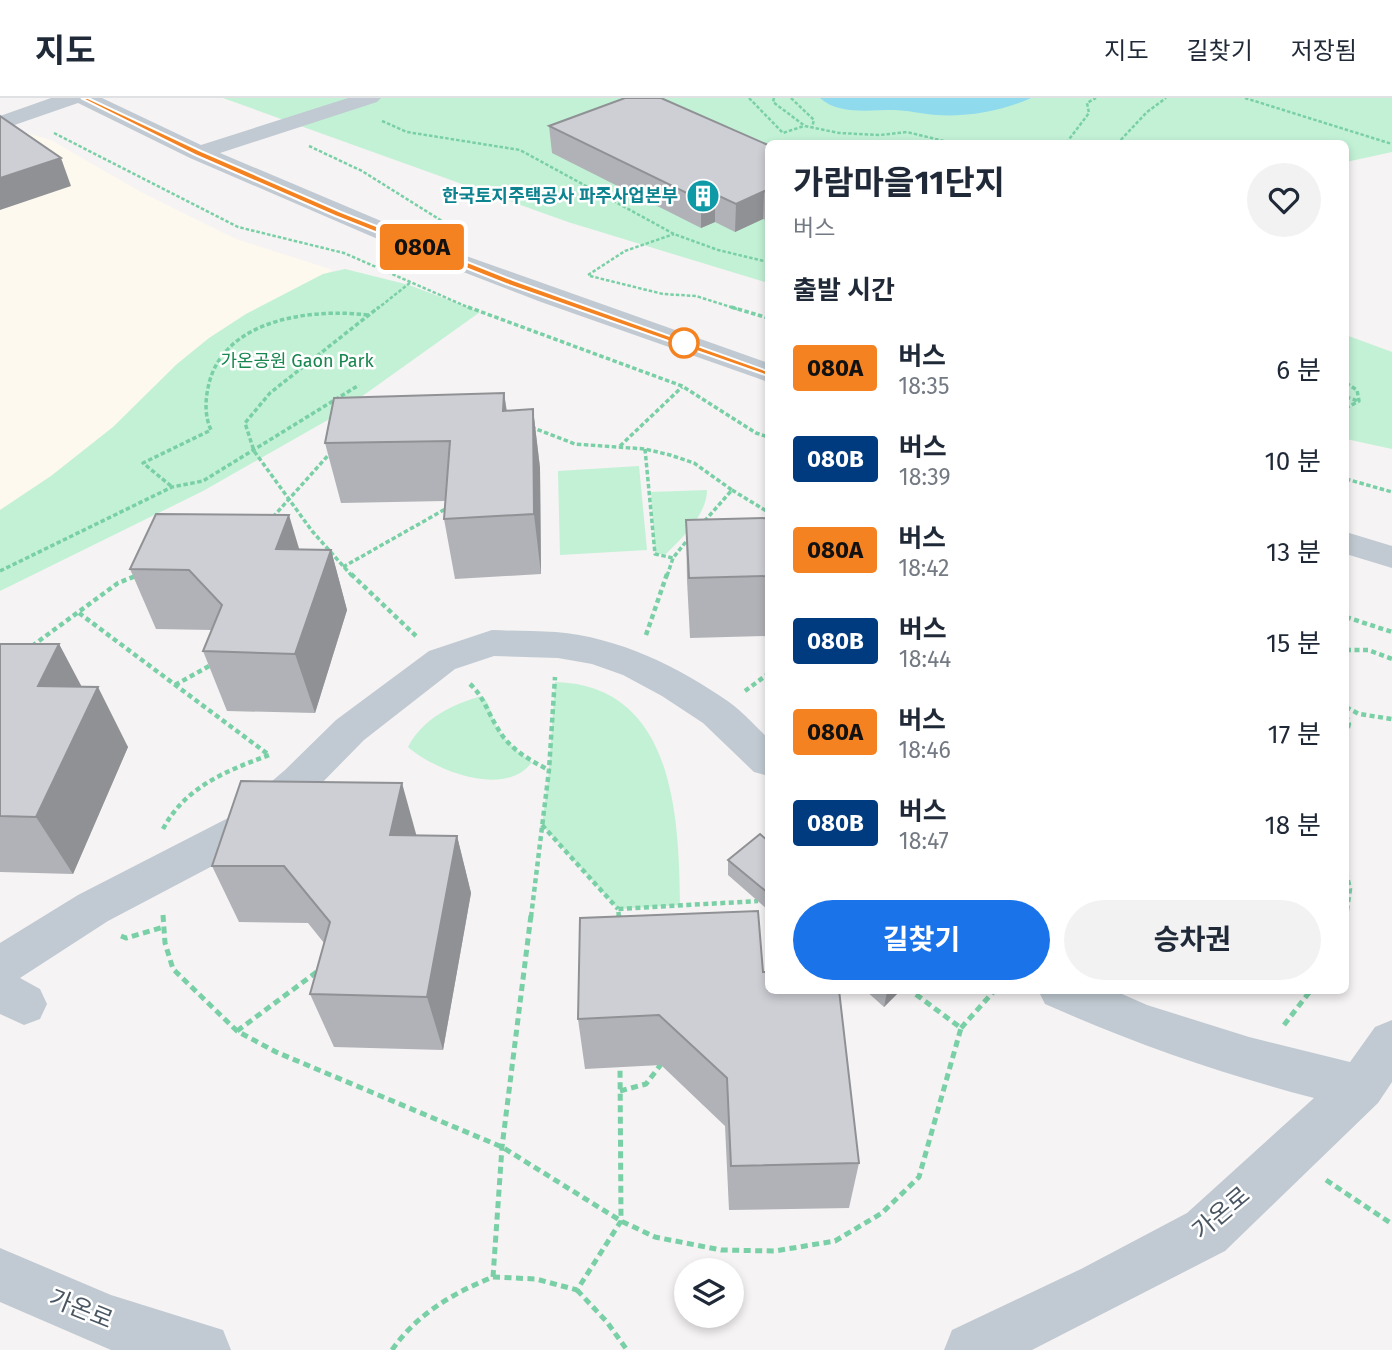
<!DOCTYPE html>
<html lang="ko">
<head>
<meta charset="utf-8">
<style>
	body { margin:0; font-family:"Fira Sans","Noto Sans KR",sans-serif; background:#f2f2f3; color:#1f2937; height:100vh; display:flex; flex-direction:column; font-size:26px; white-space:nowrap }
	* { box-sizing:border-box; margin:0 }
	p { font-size:23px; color:#747a83 }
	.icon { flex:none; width:38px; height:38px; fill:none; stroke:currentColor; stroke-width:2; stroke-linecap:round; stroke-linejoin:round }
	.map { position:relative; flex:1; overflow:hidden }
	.details { position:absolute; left:765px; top:42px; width:584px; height:854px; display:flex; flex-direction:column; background:#fff; border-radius:10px; box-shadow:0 4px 10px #0003 }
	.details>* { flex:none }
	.badge { padding:0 14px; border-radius:5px; font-size:24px; line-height:46px }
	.buttons { position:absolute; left:674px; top:1160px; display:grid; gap:14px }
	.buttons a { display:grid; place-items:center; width:70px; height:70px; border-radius:50%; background:#fff; box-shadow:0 4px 10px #0003; font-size:35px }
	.map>.badge { position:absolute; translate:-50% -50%; box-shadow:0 0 0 4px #fff }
	h2 { padding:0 28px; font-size:26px; line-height:63px }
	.round { display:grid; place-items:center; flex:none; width:74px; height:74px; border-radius:37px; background:#f2f2f3 }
	.overview { display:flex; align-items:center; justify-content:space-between; height:119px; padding:0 28px }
	h1 { font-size:33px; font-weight:700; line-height:52px }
	.cta { display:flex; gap:14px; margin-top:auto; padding:14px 28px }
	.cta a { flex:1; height:80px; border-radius:42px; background:#1a73e8; color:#fff; font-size:28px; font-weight:700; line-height:80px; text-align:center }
	.cta a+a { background:#f2f2f3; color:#1f2937 }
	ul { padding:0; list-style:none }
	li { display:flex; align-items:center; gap:21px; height:91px; padding:0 28px }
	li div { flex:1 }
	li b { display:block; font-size:26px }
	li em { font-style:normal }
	li .badge { min-width:77px; font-weight:700; text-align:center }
	header { display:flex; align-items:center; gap:42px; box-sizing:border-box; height:98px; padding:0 35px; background:#fff; border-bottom:2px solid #e0e1e3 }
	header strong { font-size:33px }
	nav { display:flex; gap:38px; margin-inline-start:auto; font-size:24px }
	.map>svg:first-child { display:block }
</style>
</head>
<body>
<header>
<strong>지도</strong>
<nav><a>지도</a><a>길찾기</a><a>저장됨</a></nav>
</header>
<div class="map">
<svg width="1392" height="1252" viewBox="0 0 1392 1252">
	<rect width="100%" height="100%" fill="#f5f3f3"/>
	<path fill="#fdf9ef" d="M20 33 51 42 141 94 236 141 333 172 246 216 209 240 177 266 113 329 51 378 0 412V39Z"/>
	<g fill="#c3f1d5">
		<path d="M223 0H1392V54L1346 64V46H768V185L568 124Z"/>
		<path d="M345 171 409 187 480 214 333 319 203 393 0 493V412L51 378 113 329 177 266 209 240 246 216 323 176Z"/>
		<path d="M1346 237 1392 254V351L1346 341Z"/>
		<path d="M639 368 647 452 560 457 558 373Z"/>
		<path d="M707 392C707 416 683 439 666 456H655L651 394Z"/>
		<path d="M555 584C674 587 679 717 680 807L618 811 542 727 549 672Z"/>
		<path d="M482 598C490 605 490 613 494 623 501 640 517 654 532 664 506 701 434 672 408 649 423 620 453 606 482 598Z"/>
	</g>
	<path fill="#90daee" d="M820 0H1031C1002 13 969 19 936 17 922 16 907 12 893 12 870 12 838 17 820 0Z"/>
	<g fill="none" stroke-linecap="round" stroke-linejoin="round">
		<g stroke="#7ad0a6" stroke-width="2.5" stroke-dasharray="3.5 2" stroke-linecap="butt">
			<path d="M749 0 783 35 804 28"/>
			<path d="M774 0 773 4 805 28 839 35 880 37 907 34 956 46"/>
			<path d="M791 0 814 22 812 29"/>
			<path d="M1245 0 1392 46"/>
			<path d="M382 23 407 34 520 52 674 136 718 152 768 164"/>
			<path d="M54 35 238 129 344 155 472 211"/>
			<path d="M1079 46 1067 44 1089 15 1087 5 1096 0"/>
			<path d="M1117 46 1147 14 1166 0"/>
			<path d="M309 48 362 73 450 128"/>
			<path d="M588 177 625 153 674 136"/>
			<path d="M590 178 663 196 696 198 737 211"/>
			<path d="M377 211 411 184"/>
		</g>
		<g stroke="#7ad0a6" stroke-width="3.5" stroke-dasharray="4.5 2.5" stroke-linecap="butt">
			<path d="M468 209 682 288 756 335 768 339"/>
			<path d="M731 209 768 220"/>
			<path d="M1346 285 1357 292 1359 303 1346 310"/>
			<path d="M1346 299 1358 303"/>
			<path d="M531 329 575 346 645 351 670 357 694 365 732 392 702 426"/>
			<path d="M620 348 682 289"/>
			<path d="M645 351 655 456 673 460"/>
			<path d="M1346 381 1392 394"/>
			<path d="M171 388 143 365 211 332C205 319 205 304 208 290 221 221 311 210 368 217"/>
			<path d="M732 392 768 414"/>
			<path d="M273 419 332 353"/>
			<path d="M343 469 449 409"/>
			<path d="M0 473 172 389 203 383 359 287"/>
			<path d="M352 478 312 433 254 353 245 325 270 295 379 209"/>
			<path d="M667 478 673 460 689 440"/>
		</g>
		<g stroke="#7ad0a6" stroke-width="4.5" stroke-dasharray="5 3.5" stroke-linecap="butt">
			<path d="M351 476 416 538"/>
			<path d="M79 515 269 657"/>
			<path d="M1346 519 1392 534"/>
			<path d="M646 537 667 476"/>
			<path d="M32 548 118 485 138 477"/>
			<path d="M1346 552H1368L1392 561"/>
			<path d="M470 586C484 599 487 613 497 629 508 650 529 662 549 672"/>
			<path d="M175 587 211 567"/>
			<path d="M745 593 768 576"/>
			<path d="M1346 609 1359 616 1392 621"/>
			<path d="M1346 617 1349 626 1346 636"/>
			<path d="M542 727 618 811"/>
			<path d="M163 731C185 689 226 673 269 657"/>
			<path d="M1346 774 1350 791 1346 819"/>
			<path d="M531 819 549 672 555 579"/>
			<path d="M619 819 618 811 758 803"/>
		</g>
		<g stroke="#7ad0a6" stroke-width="5" stroke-dasharray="7 4.5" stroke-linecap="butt">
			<path d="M163 817 165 845 173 871 237 933 276 954 502 1049 621 1123 655 1139 721 1152 775 1153 835 1143 882 1115 919 1079 961 930 910 892"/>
			<path d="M619 817V821"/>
			<path d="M121 838 126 840 164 829"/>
			<path d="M1284 927 1311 892"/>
			<path d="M961 930 995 892"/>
			<path d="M237 933 318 873"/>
			<path d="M620 993 646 986 662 965"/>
			<path d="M1326 1082 1392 1126"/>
			<path d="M493 1179 536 1181 577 1192 621 1123 620 966"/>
			<path d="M577 1192 607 1224 627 1252"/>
			<path d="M392 1252C417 1216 453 1195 493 1179L502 1049 531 817"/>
		</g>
		<g fill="#c1cad2" fill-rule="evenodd">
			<path d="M51 0H102L201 47 348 0H381L377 4 220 55 452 153 768 265V284L541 204 380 142 190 60 78 5 0 32V18Z"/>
			<path d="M1346 434 1392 448V470L1346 456Z"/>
			<path d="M492 532C513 533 535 533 556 534 618 539 679 569 729 604 743 614 755 628 768 640V678L754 674 703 625 662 598 623 577 592 566 558 560 494 558 455 571 364 642 313 694 260 743 108 823 20 880 40 891 47 906 40 921 24 927 0 916V845L78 797 230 719 285 672 336 622 429 553Z"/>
			<path d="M1038 892H1113L1147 907 1249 939 1350 964 1375 929 1392 922V984L1378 1005 1225 1153 1032 1252H944L952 1232 1081 1171 1187 1115 1314 1000C1221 976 1133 945 1045 906Z"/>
			<path d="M0 1150 111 1197 223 1232 231 1252H111L0 1204Z"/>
		</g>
	</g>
	<g fill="#b0b2b7">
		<path d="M549 28 768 47V123L763 121 735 134 715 124 701 130 552 55Z"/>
		<path d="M504 295 507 313 533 311 540 370 541 476 455 481 444 421 445 403 341 405 325 345Z"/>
		<path d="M768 420V538L690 540 687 482 686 422Z"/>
		<path d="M299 451 331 452 347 512 315 615 227 613 203 553 212 532 156 531 130 471Z"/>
		<path d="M0 546H59L82 589 128 649 73 776 0 774Z"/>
		<path d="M416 737 457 738 471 795 443 952 334 949 310 896 324 845 308 825 239 824 212 768Z"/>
		<path d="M768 743V812L728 777V762Z"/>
		<path d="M763 874 859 1065 849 1110 729 1112 725 1028 661 967 585 971 578 921Z"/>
		<path d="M865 892H901L884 909Z"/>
	</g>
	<g fill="#909195">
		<path d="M61 60 71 88 0 112V80Z"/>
		<path d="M764 93 763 121 735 134 736 106Z"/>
		<path d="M715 96V124L701 130V102Z"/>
		<path d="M504 295 512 354 503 313Z"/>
		<path d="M533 311 540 370 541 476 534 416Z"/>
		<path d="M289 417 307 477 276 451Z"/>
		<path d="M331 452 347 512 315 615 295 556Z"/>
		<path d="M59 546 90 605 98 589 128 649 73 776 36 719 38 588Z"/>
		<path d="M402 685 418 743 390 737Z"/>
		<path d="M457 738 471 795 443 952 427 899Z"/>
		<path d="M889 892H901L884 909 887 894Z"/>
	</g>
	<g fill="#cdcfd5" stroke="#909195" stroke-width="2">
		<path d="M625 0H661L768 47V95L764 93 736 106 715 96 701 102 549 28Z"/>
		<path d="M0 18 61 60 0 80Z"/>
		<path d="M504 295 503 313 533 311 534 416 444 421 450 343 325 345 334 300Z"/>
		<path d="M156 416 289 417 276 451 331 452 295 556 203 553 222 507 189 472 130 471Z"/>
		<path d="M768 420V478L689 480 686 422Z"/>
		<path d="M0 546H59L38 588 98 589 36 719 0 718Z"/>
		<path d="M241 683 402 685 390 737 457 738 427 899 310 896 330 824 284 768H212Z"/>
		<path d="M760 736 768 743V795L728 762Z"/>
		<path d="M758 813 763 874H768V892H839L859 1065 731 1068 727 980 659 917 578 921 580 820Z"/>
	</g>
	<path fill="#f58220" stroke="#fff" stroke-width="2" d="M81 0H88L201 53 341 114 513 182 773 275 765 277 506 186 335 118 195 57Z"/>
	<defs>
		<symbol id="building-disc" viewBox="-11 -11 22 22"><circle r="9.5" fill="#0f9aa8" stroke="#fff"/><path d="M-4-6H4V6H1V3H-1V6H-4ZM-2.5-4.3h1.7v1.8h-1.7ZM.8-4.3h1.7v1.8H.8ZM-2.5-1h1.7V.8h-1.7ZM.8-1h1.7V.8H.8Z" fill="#fff"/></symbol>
	</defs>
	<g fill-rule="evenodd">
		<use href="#building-disc" x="684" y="79" width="38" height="38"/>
	</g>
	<circle fill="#fff" stroke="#f58220" stroke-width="3.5" cx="684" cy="245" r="14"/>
	<g text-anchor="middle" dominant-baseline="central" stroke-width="5" stroke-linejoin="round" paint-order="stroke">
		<g font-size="18" font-weight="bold" fill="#0d838f" stroke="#fff" text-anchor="end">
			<text x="678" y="98">한국토지주택공사 파주사업본부</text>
		</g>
		<g font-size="18" fill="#17864f" stroke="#fff">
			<text x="297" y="263">가온공원 Gaon Park</text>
		</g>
		<g font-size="24" fill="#4a5661" stroke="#fff">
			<text transform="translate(1221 1115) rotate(-40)">가온로</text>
			<text transform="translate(81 1211) rotate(22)">가온로</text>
		</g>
	</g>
</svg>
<div class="buttons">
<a><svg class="icon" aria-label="layers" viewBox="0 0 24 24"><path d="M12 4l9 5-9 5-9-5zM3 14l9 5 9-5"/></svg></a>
</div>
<b class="badge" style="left:422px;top:149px;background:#f58220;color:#111">080A</b>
<section class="details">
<div class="overview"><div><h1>가람마을11단지</h1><p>버스</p></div><a class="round"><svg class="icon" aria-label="heart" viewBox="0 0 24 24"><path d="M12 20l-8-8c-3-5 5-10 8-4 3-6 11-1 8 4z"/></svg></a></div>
<h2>출발 시간</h2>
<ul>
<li><span class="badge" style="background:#f58220;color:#111">080A</span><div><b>버스</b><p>18:35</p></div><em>6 분</em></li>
<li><span class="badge" style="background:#003b80;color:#fff">080B</span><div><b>버스</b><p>18:39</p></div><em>10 분</em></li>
<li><span class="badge" style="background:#f58220;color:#111">080A</span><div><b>버스</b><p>18:42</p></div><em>13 분</em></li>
<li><span class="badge" style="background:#003b80;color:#fff">080B</span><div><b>버스</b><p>18:44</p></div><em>15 분</em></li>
<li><span class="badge" style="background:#f58220;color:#111">080A</span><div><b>버스</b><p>18:46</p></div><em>17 분</em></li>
<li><span class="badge" style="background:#003b80;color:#fff">080B</span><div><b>버스</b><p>18:47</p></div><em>18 분</em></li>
</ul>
<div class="cta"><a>길찾기</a><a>승차권</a></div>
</section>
</div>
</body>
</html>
